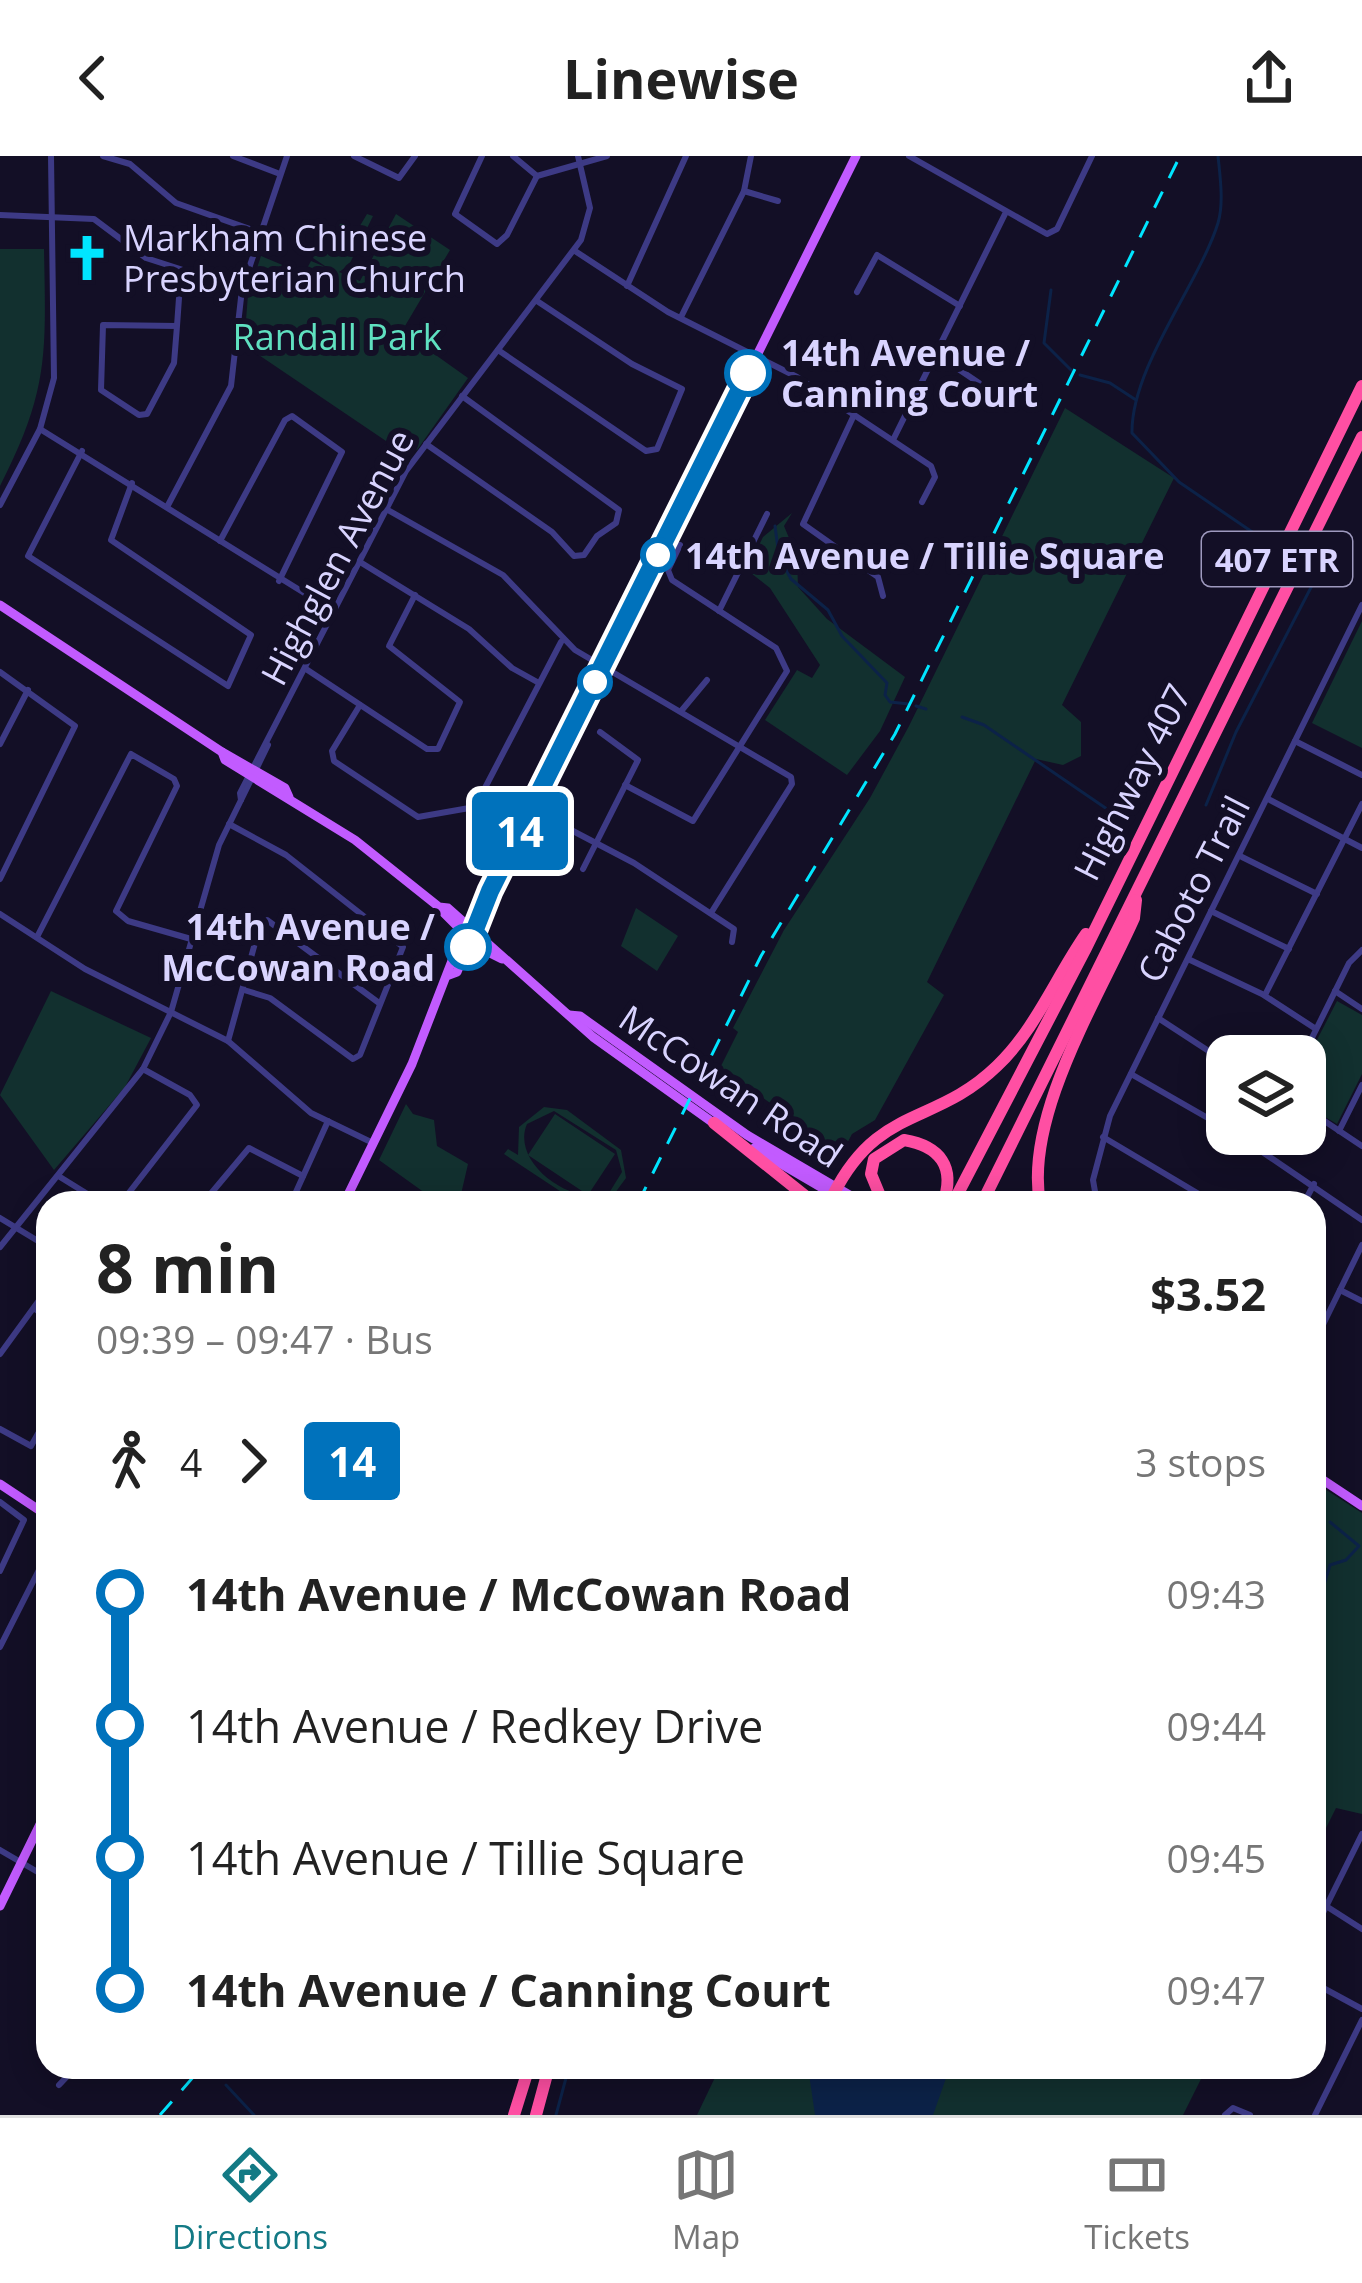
<!DOCTYPE html>
<html lang="en">
<head>
<meta charset="utf-8">
<style>
	body { margin:0; font-family:"Open Sans",sans-serif; background:#f2f2f2; color:#222; height:100vh; display:flex; flex-direction:column; font-size:45px; white-space:nowrap }
	* { box-sizing:border-box; margin:0 }
	p { font-size:39px; color:#767676 }
	.icon { flex:none; width:66px; height:66px; fill:none; stroke:currentColor; stroke-width:2; stroke-linecap:round; stroke-linejoin:round }
	.map { position:relative; flex:1; overflow:hidden }
	.sheet { position:absolute; left:36px; top:1035px; width:1290px; height:888px; display:flex; flex-direction:column; background:#fff; border-radius:36px; box-shadow:0 6px 30px #0003 }
	.sheet>* { flex:none }
	.badge { padding:0 24px; border-radius:9px; font-size:42px; line-height:78px }
	.tools { position:absolute; left:1206px; top:879px; display:grid; gap:24px }
	.tools a { display:grid; place-items:center; width:120px; height:120px; border-radius:24px; background:#fff; box-shadow:0 6px 30px #0003; font-size:60px }
	.map>.badge { position:absolute; translate:-50% -50%; box-shadow:0 0 0 6px #fff }
	.legs { display:flex; align-items:center; gap:18px; height:132px; padding:0 60px; font-size:39px }
	.legs p { margin-inline-start:auto }
	.summary { display:flex; align-items:center; justify-content:space-between; height:204px; padding:0 60px }
	h1 { font-size:66px; font-weight:700; line-height:90px }
	ul { padding:0 60px; list-style:none }
	li { display:flex; align-items:center; gap:42px; height:132px; font-size:45px }
	li i { display:grid; place-items:center; width:18px; height:100%; margin:0 15px; background:currentColor }
	li i::after { content:''; width:30px; height:30px; margin:-15px; border:9px solid; border-radius:50%; background:#fff }
	li p { margin-inline-start:auto }
	li:first-child i { background:linear-gradient(#0000 50%,currentColor 0) }
	li:last-child i { background:linear-gradient(currentColor 50%,#0000 0) }
	header { display:flex; justify-content:space-between; align-items:center; height:156px; padding:0 60px; background:#fff; font-size:54px; font-weight:700 }
	.tabs { display:flex; justify-content:space-around; align-items:center; height:168px; border-top:3px solid #e0e0e0; background:#fff; font-size:33px; color:#767676 }
	.tabs a { display:grid; justify-items:center; gap:6px }
	.tabs .current { color:#137a85 }
	.map>svg:first-child { display:block }
</style>
</head>
<body>
<header><svg class="icon" aria-label="back" viewBox="0 0 24 24"><path d="M15 5l-7 7 7 7"/></svg>Linewise<svg class="icon" aria-label="share" viewBox="0 0 24 24"><path d="M12 15V3M7 8l5-5 5 5M5 13v7h14v-7"/></svg></header>
<div class="map">
<svg width="1362" height="1959" viewBox="0 0 1362 1959">
	<rect width="100%" height="100%" fill="#130f26"/>
	<g fill="#12302f" fill-rule="evenodd">
		<path d="M367 58 373 60 349 109 339 116 360 125 396 58 450 94 402 175 468 222 417 294 390 279 386 285 244 189 248 139 261 100 304 118 311 105 328 112 313 102 316 96 327 92 339 67 358 73Z"/>
		<path d="M0 93H44C46 198 49 234 0 330Z"/>
		<path d="M1065 252 1174 322 1062 549 1081 566V600L1063 609 1036 603 927 826 944 839 875 964 852 978 842 997 720 912 738 876 733 872 784 774 870 642 909 570Z"/>
		<path d="M792 357 784 370 797 401 798 431 827 463 905 521 880 575 847 619 765 564 797 514 812 522 820 509 770 432 747 414 763 381Z"/>
		<path d="M1362 465V592L1312 567Z"/>
		<path d="M636 752 678 780 657 815 621 790Z"/>
		<path d="M51 835 151 882 125 931 54 1014 0 939Z"/>
		<path d="M1337 845 1362 859V918L1337 968 1305 949V907Z"/>
		<path d="M406 948 413 958 434 964 437 990 468 1008 459 1047H439L379 1004Z"/>
		<path d="M544 951 567 954 621 994 626 1022 612 1041 575 1045 504 998 508 993 518 999 519 971ZM554 955 616 994 622 1016 609 1037C574 1052 510 1007 527 968Z"/>
		<path d="M555 958 615 998 588 1039 528 999Z"/>
		<path d="M1314 1326 1362 1357V1658L1336 1652 1314 1696Z"/>
		<path d="M720 1911H1207L1183 1959H697Z"/>
	</g>
	<path fill="#0c2248" d="M808 1911H950L933 1959H815Z"/>
	<g fill="none" stroke-linecap="round" stroke-linejoin="round">
		<g stroke="#0c2248" stroke-width="3">
			<path d="M1218 0C1220 20 1224 47 1218 67 1199 128 1131 211 1132 277L1179 326 1264 384"/>
			<path d="M1051 134 1044 187 1072 215"/>
			<path d="M1080 219 1110 227 1136 244"/>
			<path d="M775 370 779 400 791 423 828 454 842 480 887 527 885 539 890 546 909 548"/>
			<path d="M916 550 926 553"/>
			<path d="M962 561 984 569 1107 653H1115L1124 636 1134 638 1145 625"/>
			<path d="M1206 649 1236 576 1319 416 1342 429"/>
			<path d="M1324 1429 1330 1409 1346 1404 1359 1390 1330 1366"/>
			<path d="M226 1929 254 1959"/>
			<path d="M556 1959 569 1911"/>
		</g>
		<g stroke="#3d3a85" stroke-width="6">
			<path d="M103 0 130 8 176 47 261 77"/>
			<path d="M233 0 280 18"/>
			<path d="M354 0 399 22 415 0"/>
			<path d="M482 0 455 58 497 88 507 79 537 20 607 0"/>
			<path d="M513 0 537 20"/>
			<path d="M909 0 1047 78 1057 73 1092 0"/>
			<path d="M744 35 778 45"/>
			<path d="M0 59 94 63 146 102 242 133"/>
			<path d="M575 95 668 156 797 221 931 310 935 321 922 346"/>
			<path d="M627 130 686 0"/>
			<path d="M857 136 877 99 960 150"/>
			<path d="M681 161 744 35 751 0"/>
			<path d="M177 170 174 207 147 258 139 259 101 234 103 169 177 170 181 114"/>
			<path d="M498 194 646 295 657 293 682 233 632 208 537 145"/>
			<path d="M936 198 979 227"/>
			<path d="M854 259 803 368 878 421 883 440"/>
			<path d="M40 273 335 456"/>
			<path d="M893 284 1005 58"/>
			<path d="M426 288 552 376 574 400 584 399 597 380 616 367 619 354 462 240"/>
			<path d="M82 295 28 400 228 530 251 479 111 384 132 327"/>
			<path d="M0 349 40 273 54 222 51 0"/>
			<path d="M167 351 231 230 242 133 287 0"/>
			<path d="M386 353 503 419 575 494 791 621 792 628 711 757"/>
			<path d="M220 385 285 264 292 260 342 296 279 425"/>
			<path d="M360 406 469 473 512 512 539 527"/>
			<path d="M719 455 767 358"/>
			<path d="M306 513 427 593H438L460 546 389 490 415 439"/>
			<path d="M0 516 75 570 0 723"/>
			<path d="M360 549 332 595 334 605 418 661 475 651 561 486"/>
			<path d="M682 554 707 524"/>
			<path d="M1295 585 1362 619"/>
			<path d="M0 588 28 534"/>
			<path d="M625 629 693 665 787 515 776 492 672 424 668 414 680 389"/>
			<path d="M241 644 240 637 406 315 581 84 590 52 578 0"/>
			<path d="M1270 644 1362 692"/>
			<path d="M531 653 634 707 734 773 732 786"/>
			<path d="M229 668 286 699 403 791 360 899 353 903 270 842 244 834"/>
			<path d="M1242 701 1317 738"/>
			<path d="M583 713 638 604 600 576"/>
			<path d="M1211 755 1289 793"/>
			<path d="M0 758 85 813 228 885 311 957 373 987"/>
			<path d="M37 781 131 598 174 623 177 630 116 755 128 765 191 783"/>
			<path d="M1188 803 1262 838 1316 873"/>
			<path d="M1335 835 1362 853"/>
			<path d="M1265 839 1362 648"/>
			<path d="M1158 862 1227 907"/>
			<path d="M228 885 260 769 267 764 379 847"/>
			<path d="M1303 900 1349 807 1362 794"/>
			<path d="M1131 918 1227 973"/>
			<path d="M1305 952 1362 990"/>
			<path d="M1339 975 1362 929"/>
			<path d="M1236 978 1362 1064"/>
			<path d="M1103 981 1214 1047"/>
			<path d="M1257 989 1263 978"/>
			<path d="M60 1021 102 1047"/>
			<path d="M121 1047 197 949 190 939 143 913"/>
			<path d="M203 1047 249 992 303 1020"/>
			<path d="M291 1047 328 965"/>
			<path d="M1097 1047 1093 1024 1110 960 1362 449"/>
			<path d="M1304 1047 1314 1028"/>
			<path d="M0 1062 48 1091"/>
			<path d="M0 1091 143 913 171 856 219 689 268 589"/>
			<path d="M1340 1134 1362 1145"/>
			<path d="M35 1153 48 1162"/>
			<path d="M1314 1187 1362 1089"/>
			<path d="M0 1198 48 1132"/>
			<path d="M0 1273 31 1290 48 1260"/>
			<path d="M0 1346 24 1364 0 1415"/>
			<path d="M0 1491 48 1396"/>
			<path d="M0 1694 48 1722"/>
			<path d="M1326 1750 1362 1773"/>
			<path d="M1314 1775 1362 1678"/>
			<path d="M1314 1827 1362 1853"/>
			<path d="M59 1929 76 1911"/>
			<path d="M1225 1959 1233 1952 1250 1959"/>
			<path d="M1315 1959 1362 1864"/>
		</g>
		<g stroke="#c25bff" stroke-width="9">
			<path d="M0 449 222 596 225 604 355 684 439 751 448 752 593 881 719 971"/>
			<path d="M222 596 285 632 289 641"/>
			<path d="M439 752 478 791 502 803"/>
			<path d="M449 819 457 816 490 735"/>
			<path d="M569 859 580 860 747 979 863 1047"/>
			<path d="M754 992 848 1047"/>
			<path d="M344 1047 412 908 460 784 498 720 856 0"/>
			<path d="M1314 1318 1362 1350"/>
			<path d="M0 1328 48 1360"/>
			<path d="M0 1750 48 1652"/>
		</g>
		<g stroke="#ff4fa3" stroke-width="12">
			<path d="M714 967 814 1047"/>
			<path d="M833 1039C879 948 934 971 997 910 1035 874 1056 821 1086 778"/>
			<path d="M883 1047 871 1018 874 1003 904 984C940 990 956 1011 943 1047"/>
			<path d="M953 1047 1085 794 1362 230"/>
			<path d="M982 1047 1362 281"/>
			<path d="M1040 1047C1024 960 1099 841 1134 762L1136 744"/>
			<path d="M514 1959 529 1911"/>
			<path d="M536 1959 549 1911"/>
		</g>
		<g stroke="#00e5ff" stroke-width="3" stroke-dasharray="18 15" stroke-linecap="butt">
			<path d="M638 1047 761 800 895 578 1180 0"/>
			<path d="M160 1959 202 1911"/>
		</g>
	</g>
	<g fill="none" stroke-linecap="round" stroke-linejoin="round">
		<defs>
			<path id="line-1" d="M468 791 490 735 748 217"/>
		</defs>
		<use href="#line-1" stroke="#fff" stroke-width="27"/>
		<use href="#line-1" stroke="#0072bc" stroke-width="18"/>
	</g>
	<defs>
		<symbol id="church-bare" viewBox="-9 -9 18 18"><path d="M-1.2-6h2.4v3.5h3.3v2.4h-3.3V6h-2.4V-.1h-3.3v-2.4h3.3Z" fill="#00e5ff" stroke="#130f26" stroke-width="2.5" paint-order="stroke"/></symbol>
	</defs>
	<g fill-rule="evenodd">
		<use href="#church-bare" x="54" y="69" width="66" height="66"/>
	</g>
	<g fill="#fff" stroke="#0072bc" stroke-width="6">
		<circle cx="748" cy="217" r="21"/>
		<circle cx="658" cy="399" r="15"/>
		<circle cx="595" cy="526" r="15"/>
		<circle cx="468" cy="791" r="21"/>
	</g>
	<g text-anchor="middle" dominant-baseline="central" stroke-width="12" stroke-linejoin="round" paint-order="stroke">
		<rect fill="#130f26" stroke="#9e99be" stroke-width="3" x="1202" y="376" width="150" height="54" rx="9"/>
		<g font-size="33" font-weight="bold" fill="#d9d4ff">
			<text x="1277" y="403">407 ETR</text>
		</g>
		<g font-size="36" fill="#d9d4ff" stroke="#130f26" text-anchor="start">
			<text x="123" y="81">Markham Chinese<tspan x="123" dy="41">Presbyterian Church</tspan></text>
		</g>
		<g font-size="36" fill="#5fe0c0" stroke="#130f26">
			<text x="337" y="180">Randall Park</text>
		</g>
		<g font-size="36" font-weight="bold" fill="#d9d4ff" stroke="#130f26" text-anchor="start">
			<text x="781" y="196">14th Avenue /<tspan x="781" dy="41">Canning Court</tspan></text>
			<text x="685" y="399">14th Avenue / Tillie Square</text>
			<text x="435" y="770" text-anchor="end">14th Avenue /<tspan x="435" dy="41">McCowan Road</tspan></text>
		</g>
		<g font-size="36" fill="#d9d4ff" stroke="#130f26">
			<text transform="translate(337 401) rotate(-62)">Highglen Avenue</text>
			<text transform="translate(1132 626) rotate(-63)">Highway 407</text>
			<text transform="translate(1193 733) rotate(-63)">Caboto Trail</text>
			<text transform="translate(731 930) rotate(34)">McCowan Road</text>
		</g>
	</g>
</svg>
<div class="tools">
<a><svg class="icon" aria-label="layers" viewBox="0 0 24 24"><path d="M12 4l9 5-9 5-9-5zM3 14l9 5 9-5"/></svg></a>
</div>
<b class="badge" style="left:520px;top:675px;background:#0072bc;color:#fff">14</b>
<section class="sheet">
<div class="summary"><div><h1>8 min</h1><p>09:39 – 09:47 · Bus</p></div><b>$3.52</b></div>
<div class="legs"><svg class="icon" aria-label="walk" viewBox="0 0 24 24"><circle cx="13" cy="4" r="2"/><path d="M13 8l-2 6 4 7M11 14l-3 7M7 12l3-4h3l4 4"/></svg>4<svg class="icon" aria-label="forward" viewBox="0 0 24 24"><path d="M9 5l7 7-7 7"/></svg><b class="badge" style="background:#0072bc;color:#fff">14</b><p>3 stops</p></div>
<ul>
<li><i style="color:#0072bc"></i><b>14th Avenue / McCowan Road</b><p>09:43</p></li>
<li><i style="color:#0072bc"></i><span>14th Avenue / Redkey Drive</span><p>09:44</p></li>
<li><i style="color:#0072bc"></i><span>14th Avenue / Tillie Square</span><p>09:45</p></li>
<li><i style="color:#0072bc"></i><b>14th Avenue / Canning Court</b><p>09:47</p></li>
</ul>
</section>
</div>
<nav class="tabs">
<a class="current"><svg class="icon" aria-label="directions" viewBox="0 0 24 24"><path d="M12 3l9 9-9 9-9-9zM9 14v-3h6M13 9l2 2-2 2"/></svg>Directions</a>
<a><svg class="icon" aria-label="map" viewBox="0 0 24 24"><path d="M3 6l6-2 6 2 6-2v14l-6 2-6-2-6 2zM9 4v14M15 6v14"/></svg>Map</a>
<a><svg class="icon" aria-label="tickets" viewBox="0 0 24 24"><path d="M3 7h18v10H3zM15 7v10"/></svg>Tickets</a>
</nav>
</body>
</html>
